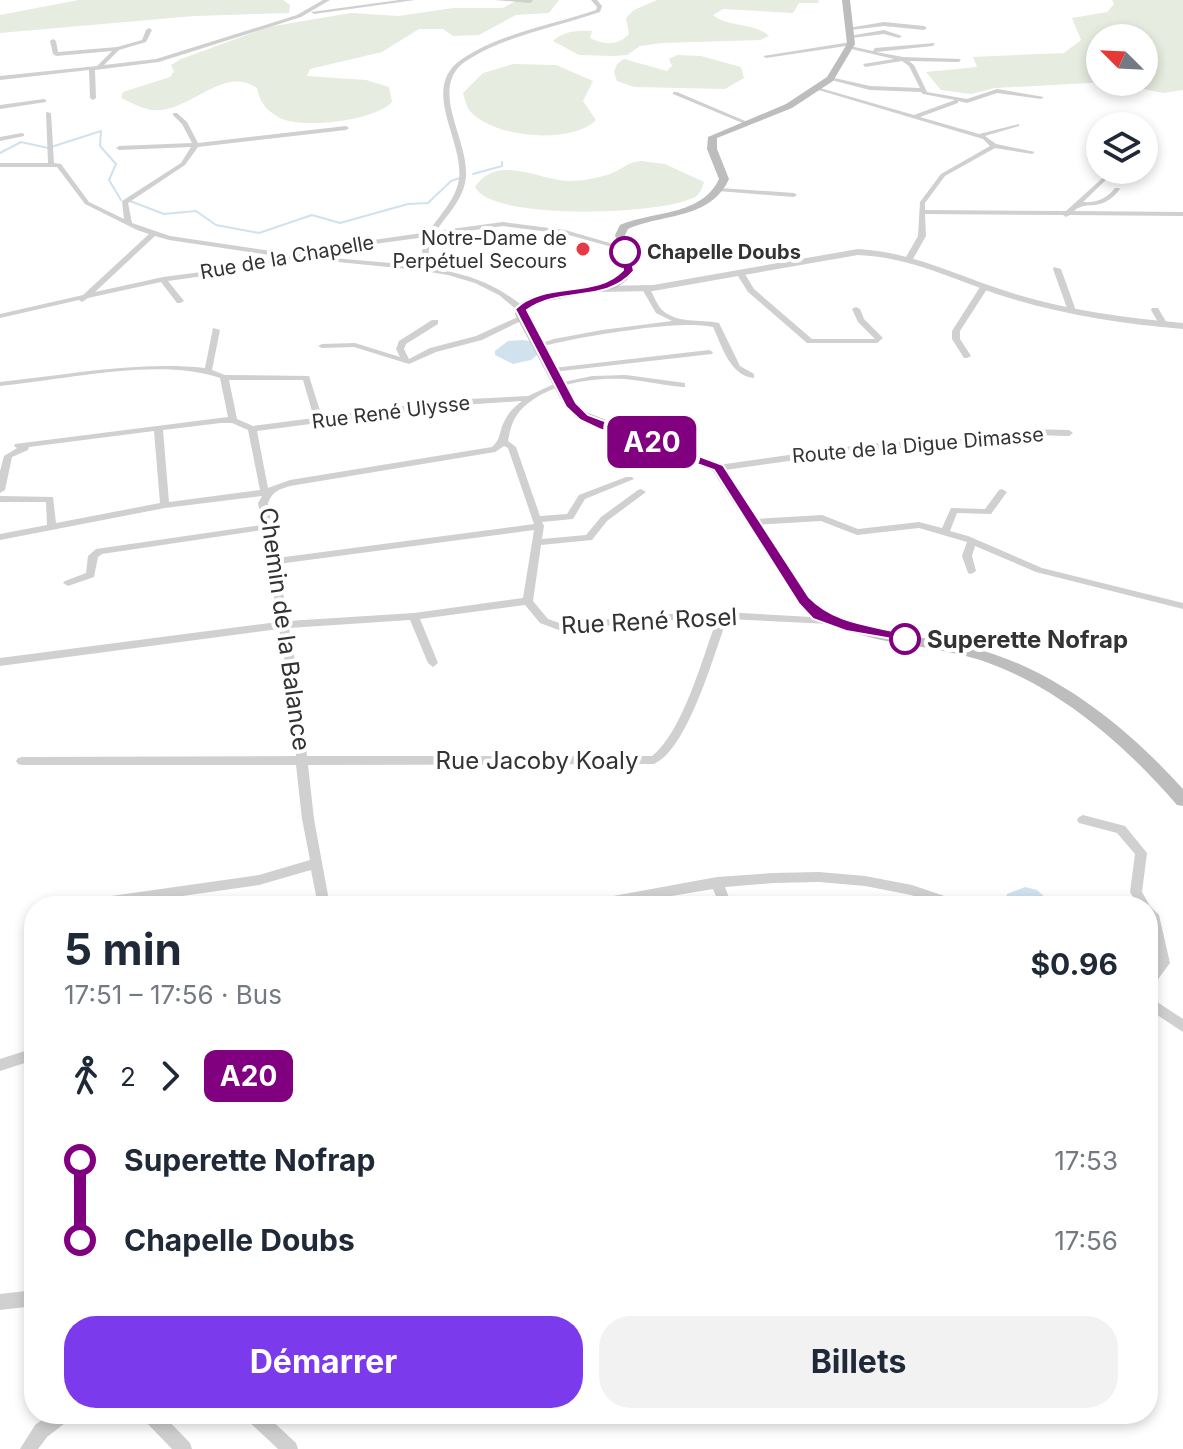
<!DOCTYPE html>
<html lang="fr">
<head>
<meta charset="utf-8">
<style>
	body { margin:0; font-family:Inter,sans-serif; background:#f2f2f3; color:#1f2937; height:100vh; display:flex; flex-direction:column; font-size:30px; white-space:nowrap }
	* { box-sizing:border-box; margin:0 }
	p { font-size:26px; color:#747a83 }
	.icon { flex:none; width:44px; height:44px; fill:none; stroke:currentColor; stroke-width:2; stroke-linecap:round; stroke-linejoin:round }
	.map { position:relative; flex:1; overflow:hidden }
	.sheet { position:absolute; left:24px; top:896px; width:1134px; height:528px; display:flex; flex-direction:column; background:#fff; border-radius:32px; box-shadow:0 4px 12px #0003 }
	.sheet>* { flex:none }
	.badge { padding:0 16px; border-radius:12px; font-size:28px; line-height:52px }
	.needle { width:52px; rotate:294deg }
	.controls { position:absolute; left:1086px; top:24px; display:grid; gap:16px }
	.controls a { display:grid; place-items:center; width:72px; height:72px; border-radius:50%; background:#fff; box-shadow:0 4px 12px #0003; font-size:40px }
	.map>.badge { position:absolute; translate:-50% -50%; box-shadow:0 0 0 4px #fff }
	.legs { display:flex; align-items:center; gap:12px; height:88px; padding:0 40px; font-size:26px }
	.legs p { margin-inline-start:auto }
	.summary { display:flex; align-items:center; justify-content:space-between; height:136px; padding:0 40px }
	h1 { font-size:44px; font-weight:700; line-height:60px }
	.cta { display:flex; gap:16px; margin-top:auto; padding:16px 40px }
	.cta a { flex:1; height:92px; border-radius:32px; background:#7c3aed; color:#fff; font-size:32px; font-weight:700; line-height:92px; text-align:center }
	.cta a+a { background:#f2f2f3; color:#1f2937 }
	ul { padding:0 40px; list-style:none }
	li { display:flex; align-items:center; gap:28px; height:80px; font-size:30px }
	li i { display:grid; place-items:center; width:12px; height:100%; margin:0 10px; background:currentColor }
	li i::after { content:''; width:20px; height:20px; margin:-10px; border:6px solid; border-radius:50%; background:#fff }
	li p { margin-inline-start:auto }
	li:first-child i { background:linear-gradient(#0000 50%,currentColor 0) }
	li:last-child i { background:linear-gradient(currentColor 50%,#0000 0) }
	.map>svg:first-child { display:block }
</style>
</head>
<body>
<div class="map">
<svg width="1183" height="1449" viewBox="0 0 1183 1449">
	<rect width="100%" height="100%" fill="#fff"/>
	<g fill="#e6ecdf">
		<path d="M79 0H283L290 5 289 13 194 16 0 33V15Z"/>
		<path d="M518 0H559L549 13 516 15 479 35 453 36 443 29H419L382 52 310 69 307 76 366 80 389 87 392 102C375 121 300 130 278 117 265 109 260 102 257 88 222 64 189 115 151 110 141 108 130 102 121 98L123 92 170 77 174 71 171 65 181 59 268 27 351 13 399 16 453 8H503Z"/>
		<path d="M657 0H818L819 3H799L793 13 723 9 713 15C729 28 754 22 769 36L760 40 662 43 640 46 627 55 614 56 579 55 553 41C563 31 579 30 592 31L590 38C604 45 618 46 629 34L626 18 634 10Z"/>
		<path d="M1112 0H1183V90L1163 93 1111 82H1144V38H1100V82H1108L995 88 971 94 941 90 926 72 977 67 973 57 1064 53 1081 40 1072 18 1107 12 1114 4Z"/>
		<path d="M677 55 701 56 741 67 744 78 725 89 634 87 617 81 614 72 617 64 624 59 667 71 672 66 669 59Z"/>
		<path d="M513 64 556 65 593 81 583 101 596 120C571 145 493 138 470 111 466 106 465 99 463 93L483 73Z"/>
		<path d="M641 161 665 164 704 182C702 189 700 194 695 197 663 215 491 221 475 187 496 153 539 180 569 181 581 181 597 178 607 175 621 171 626 162 641 161Z"/>
	</g>
	<g fill="#cfe2ee">
		<path d="M522 340 530 341 538 354 531 360 513 364 495 355V351L508 341Z"/>
		<path d="M1025 887 1037 890 1055 906H1004L1007 894Z"/>
	</g>
	<g fill="none" stroke-linecap="round" stroke-linejoin="round">
		<g stroke="#cfe2ee" stroke-width="2">
			<path d="M0 153 21 142 48 148 101 131 100 146 116 164 109 180 121 200"/>
			<path d="M473 174 502 166V162"/>
			<path d="M130 201 164 214 196 211 216 225 259 233 312 215 340 223 408 204 428 203 451 181 460 178"/>
		</g>
		<g fill="#d0d0d0" fill-rule="evenodd">
			<path d="M323 0H330L301 17 159 62 95 70 96 98 93 100 90 98 89 70 0 80V76L97 66 112 51 56 56 53 54 50 41 53 39 56 41 58 52 117 47 142 40 146 30 149 28 152 30 146 42 119 50 104 65 156 59 297 15Z"/>
			<path d="M399 0H415L314 14 311 12Z"/>
			<path d="M495 0H532L533 1 530 3Z"/>
			<path d="M591 0H597L602 6 600 12C557 27 503 36 466 61 425 89 474 145 465 183 461 202 446 216 436 231L503 222 565 230 627 248 623 250 565 234 503 226 433 236C428 248 427 256 432 268 470 275 494 283 524 307V311H518L499 295 475 283 448 275 418 270 298 258 232 272 168 281 184 301 180 303H177L161 282 88 298 82 302 79 300 0 318V314L83 295 149 234 137 230 85 204 57 167H0V163H48L46 112 51 113 54 163 61 164 89 202 124 219 122 201 181 163 191 147 119 150 116 148 119 146 192 143 182 124 173 115V113H177L187 122 198 143 346 126 349 128 346 130 198 147 185 165 128 203 132 223 170 236 284 253H287V256L345 244 429 232C439 215 456 200 459 179 464 140 419 88 462 59 501 33 552 25 596 10L597 7ZM155 236 169 240 283 257 232 268 163 277 95 292ZM426 237C422 248 420 256 425 266L310 256 345 248Z"/>
			<path d="M884 22 924 26 927 28 924 30 884 26 851 30 848 28Z"/>
			<path d="M884 30 902 36 899 38 884 34 852 38 849 36Z"/>
			<path d="M851 42 853 45 766 58 763 56Z"/>
			<path d="M935 43 933 46 876 52 903 57 961 59 959 62 909 61 914 65 927 92 967 99 997 89 1044 97 1041 99 997 93 967 103 958 101V103L920 117 979 134 1019 124V126L985 136 996 144 1035 152 1032 154 995 148 945 176 925 203V210L1066 211 1107 174 1110 176 1109 177 1083 202C1097 203 1106 199 1115 188H1119L1120 189C1101 214 1087 199 1074 211L1183 212V216L1070 215 1066 217 1063 215 925 214 926 236 913 259H907L906 257 918 236 920 202 941 174 990 146 983 139 815 89 820 88 914 115 955 100 923 94 921 92 870 90 827 79 830 77 870 86 920 88 909 66 902 61 865 67 863 64 894 59 847 48 850 46 873 51 875 48Z"/>
			<path d="M673 92H677L750 123 745 124 673 94Z"/>
			<path d="M44 99 46 100V102L0 109V105Z"/>
			<path d="M22 133 24 134V136L0 141V137Z"/>
			<path d="M720 188 794 193 797 195 794 197 718 191 717 190Z"/>
			<path d="M1054 267 1061 269 1075 308 1074 310 1067 308 1053 269Z"/>
			<path d="M737 271H743L754 289 812 339H875L858 322 852 309 856 307 860 309 864 319 883 338 877 343H807L748 292 736 273Z"/>
			<path d="M982 284 989 286 960 331V339L971 356 967 358H964L952 339V331Z"/>
			<path d="M643 287H649C653 294 657 305 662 310 678 324 700 319 719 323L740 366 754 374V378C730 376 722 346 713 327 691 323 667 326 645 328 609 333 574 338 540 347L536 345 554 339 602 330 672 321 656 313 642 289Z"/>
			<path d="M1152 308H1158L1168 325 1167 327H1161L1151 310Z"/>
			<path d="M520 316 527 318 482 340 436 352 409 364 354 347 322 348 318 346 322 344 355 343 400 357 396 349 399 341 432 320H438V324L406 344 404 349 409 359 430 348 476 336Z"/>
			<path d="M213 328 220 330 212 370 225 375 309 376 322 417 448 400 528 396 554 384 592 376 626 375 685 383V387H682C663 385 644 381 625 379 591 377 543 384 519 412 512 421 510 430 508 441L516 447 540 516 567 514 579 495 626 477H632L634 479 585 499 573 519 542 522 544 526 542 539 586 535 601 517 638 490 641 489 646 492 607 521 592 540 541 545 533 601 548 619 565 625 641 615 723 612 829 618 834 621 829 624 727 619C714 654 688 749 654 764L308 765 314 819 330 906H318L311 870 259 885 112 906H70L72 902 76 901 259 875 310 860 302 819 296 765H22L18 764 16 761 18 758 22 757 296 756 287 673 279 629 0 666V658L278 622 263 530 102 554 98 557 94 577 68 586 63 583 65 581 86 573 88 556 96 549 262 525 258 503 262 496 165 508 0 540V534L47 525 46 502H0V496L53 497 56 523 160 503 154 431 29 447 28 450 12 457 5 490 0 493V471L4 456 17 448 14 446 15 444 228 417 220 378C159 357 65 380 0 386V382C68 375 136 361 205 368ZM229 380H303L314 418 253 426 237 419ZM522 401C514 407 508 413 504 422 499 432 501 439 492 447L290 480 268 488 257 431 448 406ZM221 423H232L248 430 260 490 169 502 163 430ZM504 446 508 448 534 524 277 558 268 503C272 492 279 489 290 486L495 452ZM534 530 523 598 414 613 288 621 278 564ZM525 605 540 623 564 632 641 621 717 619C703 656 683 732 652 756H307L297 673 289 628 410 620 428 663 433 667 438 663 420 619Z"/>
			<path d="M709 350 713 352 712 354 553 372 549 370 553 368Z"/>
			<path d="M1030 429 1069 430 1073 433 1069 436 1030 435 998 443 867 450 718 471 714 468 718 465 867 444 998 437Z"/>
			<path d="M1002 489 1007 492 991 514 957 513 950 531 968 536 1042 568 1183 603V609L1036 572 975 546 972 556 976 571 971 574 968 573 962 556 967 542 919 528 857 535 821 521 755 525 750 522 755 519 822 515 858 529 919 522 942 528 951 508 985 509 999 490Z"/>
			<path d="M1083 815 1125 826 1147 853 1142 892 1150 906 1159 915 1170 963 1153 986 1148 988V973L1157 962 1148 921V906H1138L1130 892 1135 854 1117 833 1079 823 1077 820 1079 817Z"/>
			<path d="M819 872 865 876 912 885 962 902 964 906H943L911 895 865 886 819 882 773 883 725 887 732 906H720L713 889 613 906H580L582 902 586 901 717 877 773 873Z"/>
			<path d="M1148 996 1183 1019V1032L1148 1009Z"/>
			<path d="M34 1048V1060L0 1071V1059Z"/>
			<path d="M34 1290V1306L0 1310V1294Z"/>
			<path d="M50 1414H71L69 1420 47 1437 38 1449H20L35 1425Z"/>
			<path d="M142 1414H162L190 1443 192 1449H172L144 1420Z"/>
			<path d="M245 1414H265L296 1443 298 1449H278L247 1420Z"/>
		</g>
		<path fill="#d0d0d0" fill-rule="evenodd" d="M858 249C914 252 960 277 1012 293 1068 310 1125 318 1183 323V329C1123 324 1064 315 1006 297 956 281 912 257 858 255L653 291 601 292 596 289 601 286 653 285Z"/>
		<path fill="#bdbdbd" fill-rule="evenodd" d="M842 0H850L855 44 833 81 792 108 717 138V149L729 179C710 220 664 213 628 229L625 235 634 267 627 280 616 288 537 303 527 309V314L571 397 583 411 723 465 809 598C855 634 910 633 965 646 1050 665 1126 726 1183 789V806L1177 805C1125 745 1059 687 983 661 920 640 853 648 799 604L713 471 575 417 560 398 515 314 518 305 530 298 609 283 619 276 624 267 615 235 620 225C653 211 702 216 719 179L707 149 708 137 786 104 827 77 847 44Z"/>
	</g>
	<path fill="#800080" stroke="#fff" stroke-width="2" d="M625 249 630 252 634 271C606 304 560 286 527 310L576 403 588 415 723 465 809 597C836 625 874 625 910 635V642L846 631 813 619 799 604 714 470 599 429 580 420 566 407 515 309C545 280 596 299 623 270L620 252Z"/>
	<circle fill="#e63946" stroke="#fff" stroke-width="3" cx="583" cy="249" r="8"/>
	<g fill="#fff" stroke="#800080" stroke-width="4">
		<circle cx="625" cy="252" r="14"/>
		<circle cx="905" cy="639" r="14"/>
	</g>
	<g text-anchor="middle" dominant-baseline="central" stroke-width="8" stroke-linejoin="round" paint-order="stroke">
		<g font-size="20" fill="#333" stroke="#fff" text-anchor="end">
			<text x="567" y="238">Notre-Dame de<tspan x="567" dy="23">Perpétuel Secours</tspan></text>
		</g>
		<g font-size="20" font-weight="bold" fill="#333" stroke="#fff" text-anchor="start">
			<text x="647" y="252">Chapelle Doubs</text>
		</g>
		<g font-size="20" fill="#333" stroke="#fff">
			<text transform="translate(287 257) rotate(-10)">Rue de la Chapelle</text>
			<text transform="translate(391 412) rotate(-7)">Rue René Ulysse</text>
			<text transform="translate(918 445) rotate(-5)">Route de la Digue Dimasse</text>
		</g>
		<g font-size="24" fill="#333" stroke="#fff">
			<text transform="translate(649 621) rotate(-3)">Rue René Rosel</text>
			<text transform="translate(285 629) rotate(82)">Chemin de la Balance</text>
			<text x="537" y="760">Rue Jacoby Koaly</text>
		</g>
		<g font-size="24" font-weight="bold" fill="#333" stroke="#fff" text-anchor="start">
			<text x="927" y="639">Superette Nofrap</text>
		</g>
	</g>
</svg>
<div class="controls">
<a><svg class="needle" viewBox="-14 -14 28 28"><path d="M0-13l5 13h-10z" fill="#e53935"/><path d="M0 13l5-13h-10z" fill="#747a83"/></svg></a>
<a><svg class="icon" aria-label="layers" viewBox="0 0 24 24"><path d="M12 4l9 5-9 5-9-5zM3 14l9 5 9-5"/></svg></a>
</div>
<b class="badge" style="left:652px;top:442px;background:#800080;color:#fff">A20</b>
<section class="sheet">
<div class="summary"><div><h1>5 min</h1><p>17:51 – 17:56 · Bus</p></div><b>$0.96</b></div>
<div class="legs"><svg class="icon" aria-label="walk" viewBox="0 0 24 24"><circle cx="13" cy="4" r="2"/><path d="M13 8l-2 6 4 7M11 14l-3 7M7 12l3-4h3l4 4"/></svg>2<svg class="icon" aria-label="forward" viewBox="0 0 24 24"><path d="M9 5l7 7-7 7"/></svg><b class="badge" style="background:#800080;color:#fff">A20</b></div>
<ul>
<li><i style="color:#800080"></i><b>Superette Nofrap</b><p>17:53</p></li>
<li><i style="color:#800080"></i><b>Chapelle Doubs</b><p>17:56</p></li>
</ul>
<div class="cta"><a>Démarrer</a><a>Billets</a></div>
</section>
</div>
</body>
</html>
